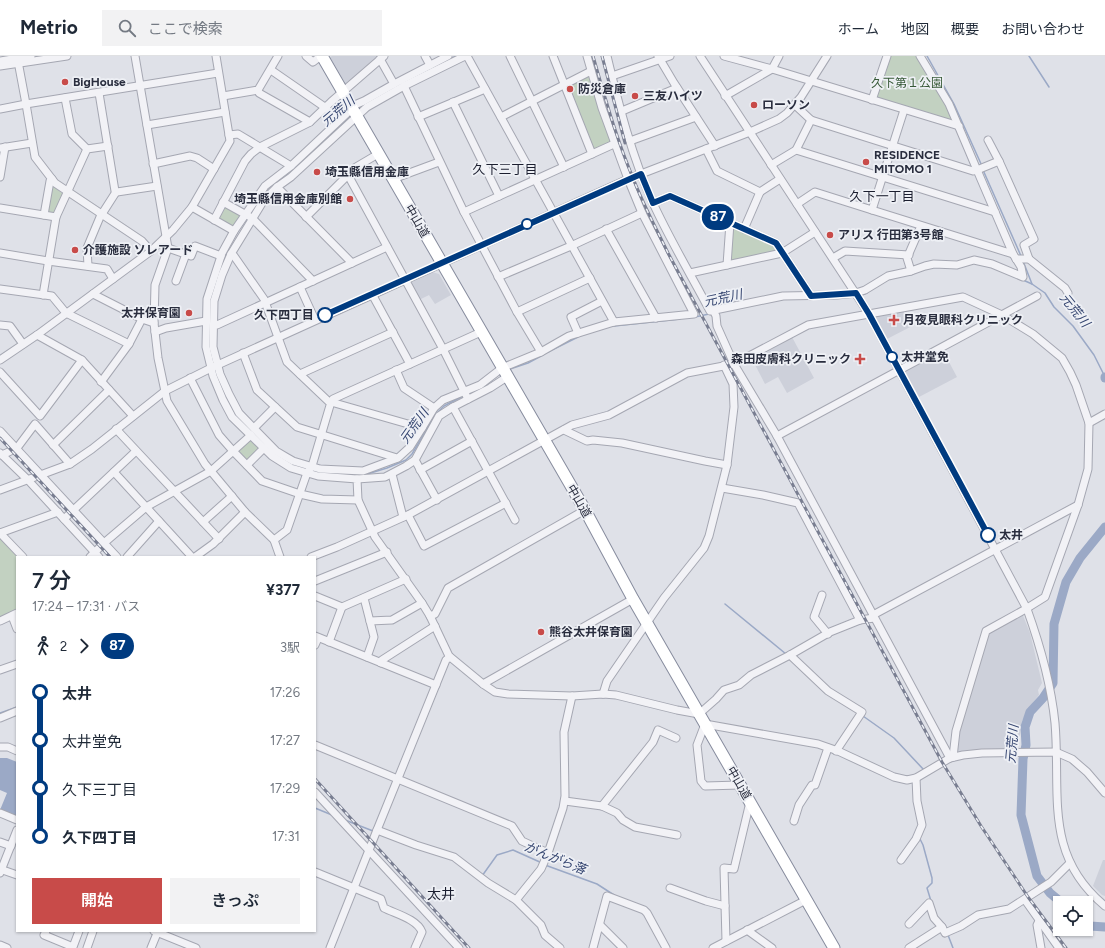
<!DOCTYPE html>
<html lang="ja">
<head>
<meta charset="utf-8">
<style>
	body { margin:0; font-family:Figtree,"Noto Sans JP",sans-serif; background:#f2f2f3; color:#1f2937; height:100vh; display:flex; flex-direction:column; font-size:15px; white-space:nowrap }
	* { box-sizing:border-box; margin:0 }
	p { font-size:13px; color:#747a83 }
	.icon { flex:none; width:22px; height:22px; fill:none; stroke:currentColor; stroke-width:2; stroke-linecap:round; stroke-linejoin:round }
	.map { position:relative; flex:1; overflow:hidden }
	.panel { position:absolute; left:16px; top:500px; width:300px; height:376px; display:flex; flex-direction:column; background:#fff; border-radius:0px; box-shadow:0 1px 3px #0004 }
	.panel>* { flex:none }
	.badge { padding:0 8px; border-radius:13px; font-size:14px; line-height:26px }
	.buttons { position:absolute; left:1053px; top:840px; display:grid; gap:8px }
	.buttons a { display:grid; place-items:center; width:40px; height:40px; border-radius:0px; background:#fff; box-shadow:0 1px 3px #0004; font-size:20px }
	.map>.badge { position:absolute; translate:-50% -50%; box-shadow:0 0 0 2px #fff }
	.legs { display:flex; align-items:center; gap:6px; height:44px; padding:0 16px; font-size:13px }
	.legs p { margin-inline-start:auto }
	.summary { display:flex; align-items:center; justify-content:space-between; height:68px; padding:0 16px }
	h1 { font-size:22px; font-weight:600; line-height:30px }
	.action { display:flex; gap:8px; margin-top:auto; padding:8px 16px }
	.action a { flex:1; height:46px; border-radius:0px; background:#c84b49; color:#fff; font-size:16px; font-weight:600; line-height:46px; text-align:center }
	.action a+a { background:#f2f2f3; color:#1f2937 }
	ul { padding:0 16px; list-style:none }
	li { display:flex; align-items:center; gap:14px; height:48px; font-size:15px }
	li i { display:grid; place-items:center; width:6px; height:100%; margin:0 5px; background:currentColor }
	li i::after { content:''; width:10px; height:10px; margin:-5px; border:3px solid; border-radius:50%; background:#fff }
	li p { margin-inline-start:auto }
	li:first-child i { background:linear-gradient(#0000 50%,currentColor 0) }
	li:last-child i { background:linear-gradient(currentColor 50%,#0000 0) }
	header { display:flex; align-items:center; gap:24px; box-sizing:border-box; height:56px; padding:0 20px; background:#fff; border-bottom:1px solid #e0e1e3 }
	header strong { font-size:19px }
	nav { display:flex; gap:22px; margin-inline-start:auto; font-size:14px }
	.search { width:280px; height:36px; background:#f2f2f3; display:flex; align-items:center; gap:10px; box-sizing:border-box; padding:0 14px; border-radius:0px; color:#747a83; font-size:15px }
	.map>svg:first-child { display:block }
</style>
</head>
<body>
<header>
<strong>Metrio</strong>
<div class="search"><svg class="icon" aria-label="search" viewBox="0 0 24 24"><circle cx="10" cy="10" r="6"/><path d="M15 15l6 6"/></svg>ここで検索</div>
<nav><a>ホーム</a><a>地図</a><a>概要</a><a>お問い合わせ</a></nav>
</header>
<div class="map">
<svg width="1105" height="892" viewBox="0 0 1105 892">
	<rect width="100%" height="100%" fill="#dfe1e8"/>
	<g fill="#cdd0da">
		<path d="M332 0H382L347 30 330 1Z"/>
		<path d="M432 216 439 218 451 239 435 248 429 239 419 244 410 227V225Z"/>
		<path d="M905 253 914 269 887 283 874 258Z"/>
		<path d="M792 281 814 322 787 337 778 321 765 328 752 303Z"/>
		<path d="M942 293 957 321 919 341 904 314Z"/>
		<path d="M1022 557 1030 577 1042 627 1038 634 1039 639 1030 650 1022 665 1018 692 955 696 958 676 988 576Z"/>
		<path d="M1103 804H1105V840L1102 839 1093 830Z"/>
	</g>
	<g fill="#c2d1c1">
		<path d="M890 0H918L946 46 955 67 875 42Z"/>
		<path d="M590 20 611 84 609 88 593 95 567 29Z"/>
		<path d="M51 128 63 138 55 157 53 158 47 157Z"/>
		<path d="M224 149 242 157 233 171 217 163Z"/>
		<path d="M732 170 774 188 779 196 729 206Z"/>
		<path d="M250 383 261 393 247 407 237 396Z"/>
		<path d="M0 481 19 501H17V555L0 563Z"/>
	</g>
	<path fill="#9ba9c6" d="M0 702H7L17 706V762L0 754 7 737 0 734Z"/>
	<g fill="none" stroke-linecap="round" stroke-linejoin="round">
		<g stroke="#9ba9c6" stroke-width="1.5">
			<path d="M927 0 954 48 982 110"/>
			<path d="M1029 0 1049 31"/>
			<path d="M450 3 456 0"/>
			<path d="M319 89 352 59"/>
			<path d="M983 114 1021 200"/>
			<path d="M224 202 228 193"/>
			<path d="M1023 205 1032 228"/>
			<path d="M956 212 964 210"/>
			<path d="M1023 224 1032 228 1045 237 1054 251 1073 270 1094 299 1105 321"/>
			<path d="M859 240 867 237"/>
			<path d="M785 243H805"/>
			<path d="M695 261 709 258"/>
			<path d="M614 270 680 263"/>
			<path d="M548 296 578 281"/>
			<path d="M510 313 528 307 541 300"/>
			<path d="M219 324 236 359 244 367"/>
			<path d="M483 331 491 325"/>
			<path d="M311 414 321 417"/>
			<path d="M351 419H364L387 412 406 404 412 398 436 358 444 350 463 340"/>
			<path d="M725 548 786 598"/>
			<path d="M0 657 17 651"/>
			<path d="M863 660 894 682 924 714"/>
			<path d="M315 752 332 759"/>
			<path d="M345 764 373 775"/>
			<path d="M920 783 923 789 932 822V827L927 832 931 845"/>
			<path d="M545 809 597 828 614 839"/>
			<path d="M482 820 497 799 513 794 542 807"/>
			<path d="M948 879 953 892"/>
		</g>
		<g stroke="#9ba9c6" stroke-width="9">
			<path d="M1105 321V322"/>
			<path d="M1062 847 1050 837 1037 820 1021 759 1023 703 1026 689 1025 671 1030 656 1043 642 1053 627 1054 568 1066 526 1080 502 1105 471"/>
			<path d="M1086 866 1090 870 1105 871"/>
		</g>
		<defs>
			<g id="minor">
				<path d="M17 0 26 48 35 101 55 127 142 185 151 195"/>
				<path d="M135 0 168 192 155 229 154 267 158 302 167 345 205 408 245 456 274 484 280 501"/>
				<path d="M306 0 313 6 321 0"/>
				<path d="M425 0 430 9"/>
				<path d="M467 0 614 266"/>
				<path d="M510 0 564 111"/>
				<path d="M553 0 592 98"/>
				<path d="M607 0C619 50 632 101 653 147 670 184 691 219 710 255L783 240 837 239 856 237 865 234 888 220 911 215 925 210 934 208 957 209 974 204 992 208 1023 221 1021 211 1013 198"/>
				<path d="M658 0 674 27 715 90"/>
				<path d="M700 0 869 258 1027 553C1040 589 1051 628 1055 667 1061 738 1043 799 1105 850"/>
				<path d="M724 0 772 13 959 70"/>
				<path d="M920 0 949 48 977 114 999 105"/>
				<path d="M380 3 394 28"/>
				<path d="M0 5 31 0"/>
				<path d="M0 10 67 0"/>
				<path d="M271 14 326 52 338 65"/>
				<path d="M612 20 670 0"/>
				<path d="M404 30 464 156 517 256 541 296"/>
				<path d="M258 34 259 37 310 66"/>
				<path d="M99 37 115 135 117 136 157 130"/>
				<path d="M223 40 258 34 278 0"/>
				<path d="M725 40 772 13 779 0"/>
				<path d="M65 42 72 78 87 93"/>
				<path d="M872 44 887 0"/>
				<path d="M453 46 499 140"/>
				<path d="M795 49 811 64 973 115 977 114 1013 198 872 154"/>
				<path d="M0 53 26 48 218 17"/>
				<path d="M622 55 677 32"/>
				<path d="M418 61 485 33"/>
				<path d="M501 61 591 15"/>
				<path d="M147 69 225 56"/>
				<path d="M229 79 238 78 291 110 357 48 364 45 394 28 448 0"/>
				<path d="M988 84 999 105 1034 183 1024 189 1029 203"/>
				<path d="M630 85 696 61"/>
				<path d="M0 92 32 87"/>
				<path d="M706 93 717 115 760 136 780 123"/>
				<path d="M796 94 995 156"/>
				<path d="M153 108 190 100 197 102 214 113"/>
				<path d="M771 109 796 94 811 64"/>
				<path d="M291 110 265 130 234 175 222 197 207 243 206 291 213 320 223 344 232 361 272 400 291 412 318 420 357 423 358 444 375 481 422 547 430 560 449 600 483 628 495 636 508 638 572 640 603 638 616 639 677 654 699 658 716 643 724 634 739 629 751 619 790 599 830 576 860 564 874 562"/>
				<path d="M348 119 443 293 468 343"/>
				<path d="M0 121 5 91"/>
				<path d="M393 123 439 106"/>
				<path d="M277 131 352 207"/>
				<path d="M223 146 252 162 313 225"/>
				<path d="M653 147 670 140 776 187 811 240"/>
				<path d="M797 148 815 136 872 154 904 54"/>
				<path d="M192 151 234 175"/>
				<path d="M0 152 56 161"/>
				<path d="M464 156 614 88"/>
				<path d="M44 159 50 125 52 123"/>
				<path d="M306 161 356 111 378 98"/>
				<path d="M214 164 245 105 251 98 260 91 310 66 331 46 384 0"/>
				<path d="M606 173 656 262"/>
				<path d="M744 173 760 136"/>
				<path d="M168 192 191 200 195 190 221 200"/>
				<path d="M0 197 48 205 107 213 113 223"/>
				<path d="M231 198 234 200 264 243 287 306 328 345 331 346 333 343 481 276"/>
				<path d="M833 202 845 195 909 199"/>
				<path d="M1016 203H1029L1065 232 1068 237"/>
				<path d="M727 209 730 167"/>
				<path d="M88 210 87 192 100 161 116 136"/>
				<path d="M911 215 907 202 921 170"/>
				<path d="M690 217 782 197 815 176"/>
				<path d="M498 221 571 190 642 157"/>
				<path d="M176 225 186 198"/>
				<path d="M300 231 315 264"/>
				<path d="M0 233 52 240 66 257 129 288"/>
				<path d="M93 238 142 263 154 267"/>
				<path d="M372 238 410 308"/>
				<path d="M43 239 56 161 87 93 108 90"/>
				<path d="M713 254 716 260 717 270 734 308 777 380 950 702"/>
				<path d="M517 256 590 222"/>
				<path d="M214 268 217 269 387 191"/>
				<path d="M0 269 10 270 23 288"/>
				<path d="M155 276 166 272 206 265"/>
				<path d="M578 277 571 261 602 245"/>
				<path d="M37 279 82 304 133 360"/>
				<path d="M243 297 257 334 297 371 397 402"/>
				<path d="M0 304 37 279 151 195 173 174 192 151 230 85 216 0"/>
				<path d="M396 314 404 332 434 352"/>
				<path d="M0 316 40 360 82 304"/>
				<path d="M300 318 393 276"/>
				<path d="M190 322 219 379 233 395 262 425 300 438 322 443 358 444"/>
				<path d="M101 326 129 288 142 263"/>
				<path d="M453 351 515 464"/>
				<path d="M1089 367 1105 358"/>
				<path d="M254 372 275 351"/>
				<path d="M422 372 410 391 398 402 363 415 320 413 293 405 286 401 276 395 239 357 229 338 220 318 213 291 214 245 222 219 231 198 264 144 277 131 291 121 367 51 404 30 465 0"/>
				<path d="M116 373 219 483"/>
				<path d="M564 374 587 385 593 384 622 387 705 405 727 409"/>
				<path d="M0 375 117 501"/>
				<path d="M777 380 1037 240"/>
				<path d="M53 389 109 334"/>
				<path d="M0 397 28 424 99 501"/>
				<path d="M2 399 17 392 35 368 70 408"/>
				<path d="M415 404 437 444"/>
				<path d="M247 409 264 392"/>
				<path d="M420 414 472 385"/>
				<path d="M114 416 192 501"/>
				<path d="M392 418 403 461"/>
				<path d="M357 423 385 421 406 410 415 404 439 360 453 351 490 332 507 321"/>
				<path d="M722 432 763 439 798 447 860 564"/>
				<path d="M0 434 70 408 92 393 165 335 211 312 628 123 750 76 779 63 787 57 801 41 827 0"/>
				<path d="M408 459 424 490 506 447"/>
				<path d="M64 463 136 395"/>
				<path d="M203 466 232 440"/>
				<path d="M0 477 58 456"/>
				<path d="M0 477 23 501"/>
				<path d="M274 484 287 474 307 417 312 410 331 346 422 372 434 352 443 344 480 329 502 312 541 296 569 280 614 266 694 258 642 157 628 123 602 52 587 0"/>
				<path d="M90 501 104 487 146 451 211 415 251 379"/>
				<path d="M127 501 159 465"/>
				<path d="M195 501 213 488 245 456"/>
				<path d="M311 501 337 491 408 459 572 369 609 359 687 317 734 308 808 269 963 241 1002 259 1033 278 1062 302 1070 316 1076 329 1089 367 1088 413 1078 449 1045 541 1024 554 986 575 956 675 953 701"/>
				<path d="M315 525 387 496"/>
				<path d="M822 539 814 561 828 578"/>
				<path d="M315 540 342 551 406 523"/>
				<path d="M364 542 374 581 367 601"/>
				<path d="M873 559 1078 449"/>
				<path d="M12 560 17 573"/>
				<path d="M430 560 435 558 448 532 585 454"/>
				<path d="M0 565 17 557"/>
				<path d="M370 565 392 564 422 547"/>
				<path d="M315 580 436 629"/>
				<path d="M329 586 342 551"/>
				<path d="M315 589 318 582"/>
				<path d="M790 599 828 635 862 656 836 695"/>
				<path d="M381 607 382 604 435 570"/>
				<path d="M0 614 17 608"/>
				<path d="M483 628 633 543"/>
				<path d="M603 638 607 625 664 542 704 492 709 480 727 409 734 351 733 328 724 309"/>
				<path d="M0 662 17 655"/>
				<path d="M315 689 512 770 522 785 548 797"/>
				<path d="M0 691H8L17 695"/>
				<path d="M740 729 705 730 701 725 697 689 705 668 818 688 838 695 894 721 907 724 916 722 950 702 963 699 982 697 1056 696 1072 703 1087 716 1105 737"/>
				<path d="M315 736 459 892"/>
				<path d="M565 745 602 750 617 757 623 764 635 771 677 779"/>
				<path d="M602 750 653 686 658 674 676 682"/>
				<path d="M0 757 17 764"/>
				<path d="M794 765 799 749 812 729H815L828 692"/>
				<path d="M377 774 416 789 454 801 488 827 516 844 541 869 545 879 560 892"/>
				<path d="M0 786 11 790"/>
				<path d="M901 804 916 783 922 769 917 745 916 722"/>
				<path d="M0 813 17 819"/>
				<path d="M315 816 381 843 384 852C396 858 417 863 422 876L415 892"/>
				<path d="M0 817 17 774"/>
				<path d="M670 832 706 845 725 850"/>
				<path d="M516 844 541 813 548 797 563 752 565 740 564 676 572 640"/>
				<path d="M1025 844 1059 892"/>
				<path d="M1039 865 1037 869 1041 892"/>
				<path d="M909 868 929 847 934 862 942 871"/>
				<path d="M600 869 623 892"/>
				<path d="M747 874 772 892"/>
				<path d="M46 875 44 879 73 891 79 875"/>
				<path d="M154 875 196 892"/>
				<path d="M726 885 724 812 734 813 750 746"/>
				<path d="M0 889 7 892"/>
				<path d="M87 892 93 875"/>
				<path d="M151 892 158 875"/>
				<path d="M330 892 377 774 446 604 450 601"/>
				<path d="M593 892 607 840 644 854 647 857 666 892"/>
				<path d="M713 892 806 844"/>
				<path d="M909 892 942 871 945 877 961 870 978 859 1009 853 1051 826 1070 807"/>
			</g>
			<path id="highway" d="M322 0 585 454 633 543 834 892"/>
		</defs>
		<use href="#minor" stroke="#a5a7b2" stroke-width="9"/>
		<use href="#highway" stroke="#878c9e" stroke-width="13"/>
		<use href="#minor" stroke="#f2f2f6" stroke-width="7"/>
		<use href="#highway" stroke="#fff" stroke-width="11"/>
		<defs>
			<g id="rail">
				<path d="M593 0C605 41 616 82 633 122 643 148 656 172 668 197L942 706 981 770 1028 841 1066 892"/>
				<path d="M602 0 625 87"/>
				<path d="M0 382 110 501"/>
				<path d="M315 723 469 892"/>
			</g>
		</defs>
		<use href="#rail" stroke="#797e91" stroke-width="3"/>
		<use href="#rail" stroke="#eef0f5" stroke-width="1.5" stroke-dasharray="4.5" stroke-linecap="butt"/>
	</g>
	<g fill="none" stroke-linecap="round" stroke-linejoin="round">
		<defs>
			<path id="line-1" d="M325 259 641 118 653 147 670 140 776 187 811 240 856 237 869 258 988 479"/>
		</defs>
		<use href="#line-1" stroke="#fff" stroke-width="9"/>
		<use href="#line-1" stroke="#003b80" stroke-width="6"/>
	</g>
	<g fill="#c84b49" stroke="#eef0f5" stroke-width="1.5">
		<circle cx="65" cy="26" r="4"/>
		<circle cx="570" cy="33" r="4"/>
		<circle cx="635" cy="40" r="4"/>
		<circle cx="754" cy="49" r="4"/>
		<circle cx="866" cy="106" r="4"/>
		<circle cx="317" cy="116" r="4"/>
		<circle cx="350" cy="143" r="4"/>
		<circle cx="830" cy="179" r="4"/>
		<circle cx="75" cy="194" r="4"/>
		<circle cx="189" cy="257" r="4"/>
		<path d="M892 258h4v4h4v4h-4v4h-4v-4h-4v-4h4z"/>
		<path d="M858 297h4v4h4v4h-4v4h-4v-4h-4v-4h4z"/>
		<circle cx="541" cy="576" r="4"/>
	</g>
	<g fill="#fff" stroke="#003b80" stroke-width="2">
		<circle cx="527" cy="168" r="5"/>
		<circle cx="325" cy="259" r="7"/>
		<circle cx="892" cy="301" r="5"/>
		<circle cx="988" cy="479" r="7"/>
	</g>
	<g text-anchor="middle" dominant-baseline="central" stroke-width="3.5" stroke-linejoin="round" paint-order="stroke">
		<g font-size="12" font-weight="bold" fill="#292d3e" stroke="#eef0f5" text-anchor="start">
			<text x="73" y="26">BigHouse</text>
			<text x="578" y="33">防災倉庫</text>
			<text x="643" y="40">三友ハイツ</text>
			<text x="762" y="49">ローソン</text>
			<text x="874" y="99">RESIDENCE<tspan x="874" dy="14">MITOMO 1</tspan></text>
			<text x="325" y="116">埼玉縣信用金庫</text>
			<text x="342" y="143" text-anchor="end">埼玉縣信用金庫別館</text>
			<text x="838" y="179">アリス 行田第3号館</text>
			<text x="83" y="194">介護施設 ソレアード</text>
			<text x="181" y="257" text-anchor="end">太井保育園</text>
			<text x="903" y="264">月夜見眼科クリニック</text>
			<text x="851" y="303" text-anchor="end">森田皮膚科クリニック</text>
			<text x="549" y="576">熊谷太井保育園</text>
		</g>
		<g font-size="12" fill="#375937" stroke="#eef0f5">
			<text x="907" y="27">久下第１公園</text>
		</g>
		<g font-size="12" fill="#292d3e" stroke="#eef0f5">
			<text transform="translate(417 165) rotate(60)">中山道</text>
			<text transform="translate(579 445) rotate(60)">中山道</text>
			<text transform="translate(739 727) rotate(60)">中山道</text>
		</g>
		<g font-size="12" font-weight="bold" fill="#292d3e" stroke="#eef0f5" text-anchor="start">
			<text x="314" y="259" text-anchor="end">久下四丁目</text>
			<text x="901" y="301">太井堂免</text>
			<text x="999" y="479">太井</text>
		</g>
		<g font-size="13" font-style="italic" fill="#354570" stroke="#eef0f5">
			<text transform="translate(338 55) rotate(-40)">元荒川</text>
			<text transform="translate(723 242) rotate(-12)">元荒川</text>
			<text transform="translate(1075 254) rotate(51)">元荒川</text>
			<text transform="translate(414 370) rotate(-55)">元荒川</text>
			<text transform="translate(1012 688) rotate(-85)">元荒川</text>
			<text transform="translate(555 802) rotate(22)">がんがら落</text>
		</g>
		<g font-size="13" fill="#1b1e2f" stroke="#eef0f5">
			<text x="505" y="113">久下三丁目</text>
			<text x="882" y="140">久下一丁目</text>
		</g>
		<g font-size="14" fill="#1b1e2f" stroke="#eef0f5">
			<text x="441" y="838">太井</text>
		</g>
	</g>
</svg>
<div class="buttons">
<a><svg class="icon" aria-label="locate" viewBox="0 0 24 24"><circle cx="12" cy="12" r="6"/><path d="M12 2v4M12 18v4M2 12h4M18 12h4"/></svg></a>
</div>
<b class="badge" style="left:718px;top:161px;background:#003b80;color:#fff">87</b>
<section class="panel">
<div class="summary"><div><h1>7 分</h1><p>17:24 – 17:31 · バス</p></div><b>¥377</b></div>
<div class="legs"><svg class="icon" aria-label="walk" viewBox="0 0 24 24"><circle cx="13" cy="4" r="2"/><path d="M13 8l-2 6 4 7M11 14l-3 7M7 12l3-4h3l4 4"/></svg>2<svg class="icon" aria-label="forward" viewBox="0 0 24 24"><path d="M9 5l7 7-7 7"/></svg><b class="badge" style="background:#003b80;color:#fff">87</b><p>3駅</p></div>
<ul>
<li><i style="color:#003b80"></i><b>太井</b><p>17:26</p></li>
<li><i style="color:#003b80"></i><span>太井堂免</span><p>17:27</p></li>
<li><i style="color:#003b80"></i><span>久下三丁目</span><p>17:29</p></li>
<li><i style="color:#003b80"></i><b>久下四丁目</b><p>17:31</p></li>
</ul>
<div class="action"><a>開始</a><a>きっぷ</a></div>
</section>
</div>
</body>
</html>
